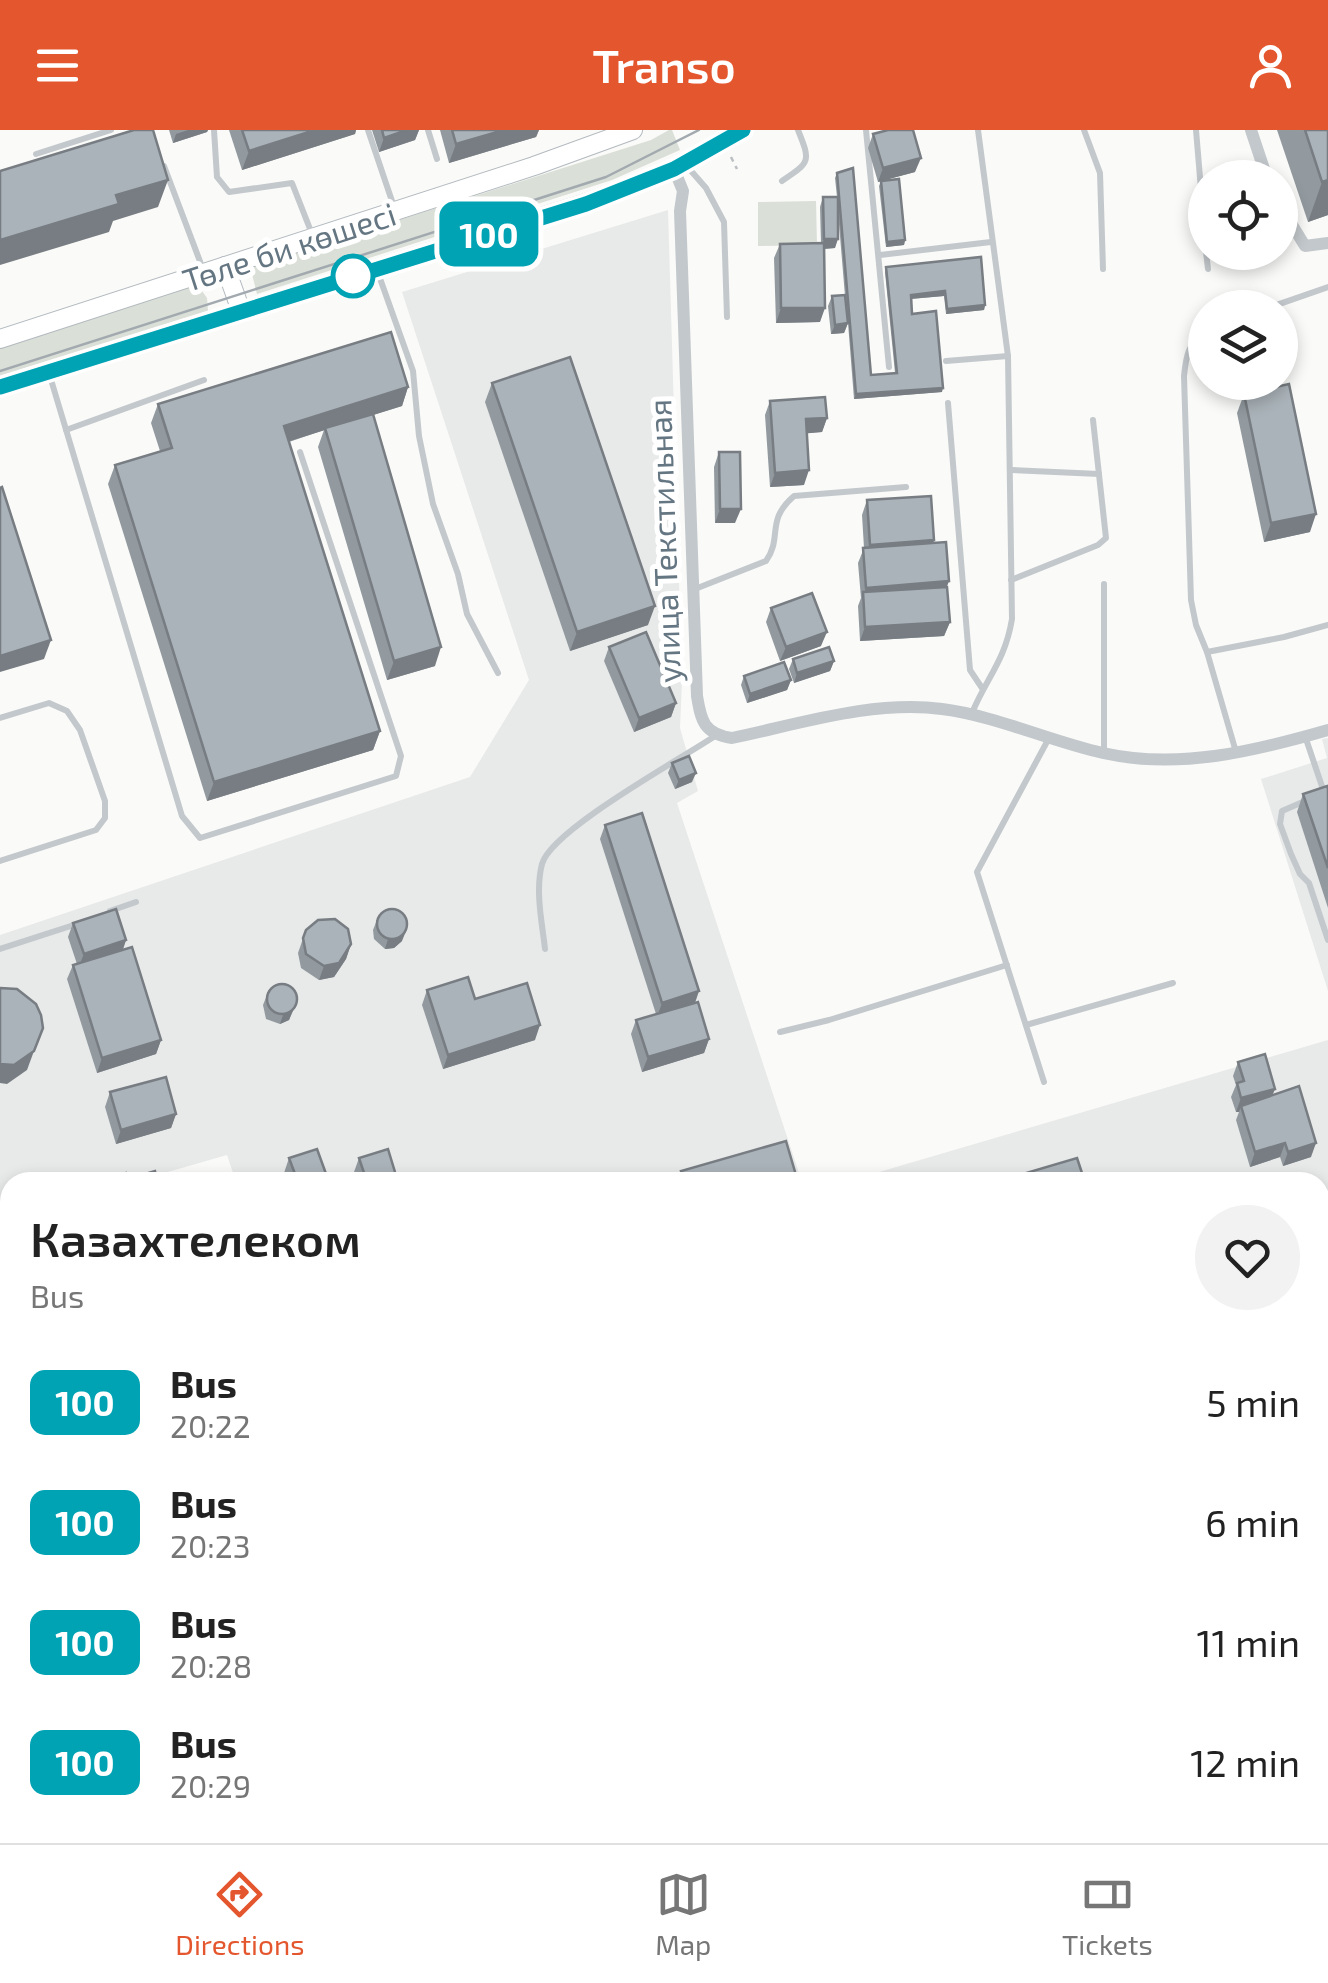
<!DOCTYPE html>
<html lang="en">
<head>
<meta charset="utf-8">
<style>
	body { margin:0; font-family:"Exo 2",sans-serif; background:#f2f2f2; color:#222; height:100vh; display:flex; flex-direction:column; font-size:38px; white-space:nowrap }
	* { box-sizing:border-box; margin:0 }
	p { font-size:32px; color:#767676 }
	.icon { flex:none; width:55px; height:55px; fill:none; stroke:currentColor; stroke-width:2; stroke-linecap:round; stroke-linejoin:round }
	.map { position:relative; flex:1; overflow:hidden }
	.panel { position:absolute; left:0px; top:1042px; width:1330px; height:672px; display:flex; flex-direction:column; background:#fff; border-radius:30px 30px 0 0; box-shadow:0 5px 15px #0003 }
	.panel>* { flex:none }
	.badge { padding:0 20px; border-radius:15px; font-size:35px; line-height:65px }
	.buttons { position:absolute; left:1188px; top:30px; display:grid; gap:20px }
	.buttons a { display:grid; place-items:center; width:110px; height:110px; border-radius:50%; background:#fff; box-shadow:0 5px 15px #0003; font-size:50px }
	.map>.badge { position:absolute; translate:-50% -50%; box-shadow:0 0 0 5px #fff }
	.round { display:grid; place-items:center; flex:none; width:105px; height:105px; border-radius:52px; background:#f2f2f2 }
	.overview { display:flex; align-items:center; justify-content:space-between; height:170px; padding:0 30px }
	h1 { font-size:48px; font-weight:600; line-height:75px }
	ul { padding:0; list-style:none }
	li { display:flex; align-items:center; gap:30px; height:120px; padding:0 30px }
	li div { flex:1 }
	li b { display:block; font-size:38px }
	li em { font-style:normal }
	li .badge { min-width:110px; font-weight:700; text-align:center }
	header { display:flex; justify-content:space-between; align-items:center; height:130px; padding:0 30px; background:#e4572e; color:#fff; font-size:45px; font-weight:600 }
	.tab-bar { display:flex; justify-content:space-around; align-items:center; height:140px; border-top:2px solid #e0e0e0; background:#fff; font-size:28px; color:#767676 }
	.tab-bar a { display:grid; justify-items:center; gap:5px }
	.tab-bar .current { color:#e4572e }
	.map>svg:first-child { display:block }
</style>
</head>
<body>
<header><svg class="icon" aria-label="menu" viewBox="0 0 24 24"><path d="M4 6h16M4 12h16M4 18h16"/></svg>Transo<svg class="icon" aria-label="person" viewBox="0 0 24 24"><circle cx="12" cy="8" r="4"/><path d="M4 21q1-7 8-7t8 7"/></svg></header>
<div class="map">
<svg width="1328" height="1713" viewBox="0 0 1328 1713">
	<rect width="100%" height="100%" fill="#fafaf8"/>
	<g fill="#e8e9e9">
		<path d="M668 80 682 552 680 598 698 661 677 673 802 1052H236L227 1025 133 1052H10V1089L0 1092V805L470 647 529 550 402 162Z"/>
		<path d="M1328 608V861L1261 649 1327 628 1322 609Z"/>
		<path d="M1328 910V1713H0V1456L10 1453V1705H1320V1052H845Z"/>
	</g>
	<g fill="#dadfd7">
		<path d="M669 0H672L680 20 612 50 257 164 252 144 254 136 651 10Z"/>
		<path d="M816 71 817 115 758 116V72Z"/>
		<path d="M197 154 207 168 208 181 0 247V218Z"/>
	</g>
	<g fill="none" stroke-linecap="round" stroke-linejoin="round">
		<defs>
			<g id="secondary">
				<path d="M225 136 241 181"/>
				<path d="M0 209 534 36 633 0"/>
				<path d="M0 257 586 73 674 39 743 0"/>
			</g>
		</defs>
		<use href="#secondary" stroke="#b3babf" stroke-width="20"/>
		<g stroke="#bbbfc2" stroke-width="2.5" stroke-dasharray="5 5" stroke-linecap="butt">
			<path d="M731 27 737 39"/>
			<path d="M1320 1506 1328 1503"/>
			<path d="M872 1705 874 1713"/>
			<path d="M661 1713 687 1705"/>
		</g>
		<g stroke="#c3c8cc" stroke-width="6">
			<path d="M214 0 217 47 229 62 292 53 312 104"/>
			<path d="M368 0 395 80"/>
			<path d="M428 0 437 29"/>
			<path d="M866 0 889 237"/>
			<path d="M1084 0 1100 43 1103 139"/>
			<path d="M1196 0 1205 107"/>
			<path d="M36 24 111 0"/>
			<path d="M685 34 706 58 724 92 727 187"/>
			<path d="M164 36 204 142"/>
			<path d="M782 51C810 32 811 32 798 0"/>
			<path d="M1206 122 1208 139"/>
			<path d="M880 125 991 112"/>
			<path d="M377 140 413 241 419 306 433 374 458 444 467 484 498 543"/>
			<path d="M1268 178 1328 157"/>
			<path d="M1205 201C1188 214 1186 226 1184 246L1191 470 1196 495 1207 522 1236 622"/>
			<path d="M946 231 1008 226"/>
			<path d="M49 243 182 686 200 708 396 646 401 626 300 322"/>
			<path d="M948 273 970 540 982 558"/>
			<path d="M66 300 204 250"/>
			<path d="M1012 340 1099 344"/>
			<path d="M1011 450 1098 415 1106 408 1093 290"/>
			<path d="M695 459 766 431C783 407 765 391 794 366L906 357"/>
			<path d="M1207 522 1284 507 1328 495"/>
			<path d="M972 583C987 547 1005 531 1012 489L1008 226 978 0"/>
			<path d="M0 588 49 573 67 581 80 600 105 671V688L96 700 0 731"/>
			<path d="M1305 606 1328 674"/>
			<path d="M1104 622V454"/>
			<path d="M1305 671 1282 681 1280 694 1291 724 1300 744 1309 753 1328 810"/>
			<path d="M110 781 136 772"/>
			<path d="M0 819 80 793"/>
			<path d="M545 819C542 792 535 761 542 734 551 700 681 629 715 606"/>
			<path d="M1026 895 1173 853"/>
			<path d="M780 902 829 890 1007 835"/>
			<path d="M1044 952 977 742 1049 608"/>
			<path d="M1320 1091 1328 1085"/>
			<path d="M1320 1146 1328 1170"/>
			<path d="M0 1262 10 1260"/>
			<path d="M0 1440 10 1436"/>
			<path d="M1320 1530 1328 1527"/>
			<path d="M0 1532 10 1529"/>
			<path d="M454 1705 457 1713"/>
			<path d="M886 1705 889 1713"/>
			<path d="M1256 1705 1258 1713"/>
			<path d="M740 1713 766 1705"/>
			<path d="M1314 1713 1328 1709"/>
		</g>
		<g stroke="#c3c8cc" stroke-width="12">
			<path d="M1251 0 1267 48"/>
			<path d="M674 39 683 61 680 81 697 566C701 591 704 604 732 608 799 594 873 570 942 579 997 586 1049 611 1103 623 1179 640 1255 621 1328 600"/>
			<path d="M1280 75 1305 116 1328 113"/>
		</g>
		<use href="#secondary" stroke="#fff" stroke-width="18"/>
		<path stroke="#a2aab0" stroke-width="2.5" d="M0 241 606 47 699 0"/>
	</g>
	<g fill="#929a9f">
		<path d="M169 0H208L207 2 173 13Z"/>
		<path d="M229 0H356L355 4 242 40Z"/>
		<path d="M372 0H419L415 10 379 22Z"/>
		<path d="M440 0H539L536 7 449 33Z"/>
		<path d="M1277 0H1328V85L1308 92Z"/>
		<path d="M873 4 915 42 881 51 905 110 904 115 886 117 879 56 881 51 878 52 868 18Z"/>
		<path d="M837 43 871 245 895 243 885 142 886 137 985 175 984 180 946 184 944 166 911 169 912 184 942 262 854 269 848 193 844 203 831 204 828 176 832 166 847 190 838 82 835 118 824 119 820 192 776 193 774 128 780 114 821 113 820 77 823 67H837L835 48Z"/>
		<path d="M492 253 648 495 570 521 485 272Z"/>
		<path d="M408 257 402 276 373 285 435 536 387 550 318 317 324 300 289 312 380 601 373 620 207 671 108 354 115 335 160 321 151 293 158 274Z"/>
		<path d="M1244 264 1310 402 1264 412 1237 283Z"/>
		<path d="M770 271 827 288 822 302 806 303 804 355 770 357 765 285Z"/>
		<path d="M719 322 735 393H715L714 337Z"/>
		<path d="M867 370 934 410 933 413 947 457 950 492 944 506 860 511 858 476 861 468 858 433 864 418 862 385Z"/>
		<path d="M771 478 821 516 780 531 766 492Z"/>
		<path d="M609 517 676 573 671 587 634 602 604 531Z"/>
		<path d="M793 529 834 531 830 541 794 553 789 539Z"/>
		<path d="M744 546 791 550 787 560 747 573 741 555Z"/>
		<path d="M672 633 692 652 675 659 668 643Z"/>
		<path d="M1328 659V778L1297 682 1303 664Z"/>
		<path d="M605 695 695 873 709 909 704 923 642 942 631 904 636 890 656 884 600 709Z"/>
		<path d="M377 790 402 811 394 818 385 819 374 809 373 800Z"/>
		<path d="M73 793 126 810 123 820 161 910 156 924 97 943 67 849 73 835 77 834 68 807Z"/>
		<path d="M306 800 351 814 346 829 334 847 319 850 301 838 298 823Z"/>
		<path d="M427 860 475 869 535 910 443 939 422 875Z"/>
		<path d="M267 865 297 871 289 890 280 894 266 889 263 875Z"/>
		<path d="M1238 932 1275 959 1272 965 1311 1027 1283 1036 1280 1027 1250 1037 1236 990 1239 982H1236L1231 967 1236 955 1233 946Z"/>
		<path d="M110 962 176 984 171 998 116 1014 105 977Z"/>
		<path d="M289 1028 329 1052H288L284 1043Z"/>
		<path d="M359 1028 398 1052H358L354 1042Z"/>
		<path d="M681 1041 798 1052H677Z"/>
		<path d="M10 1439V1502L0 1505V1442Z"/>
	</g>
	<g fill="#777d82">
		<path d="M188 0H208L207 2 173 13 176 4Z"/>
		<path d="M315 0H356L355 4 242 40 249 21Z"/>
		<path d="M407 0H419L415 10 379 22 384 8Z"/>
		<path d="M504 0H539L536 7 449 33 456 14Z"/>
		<path d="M921 28 915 42 878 52 883 38Z"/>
		<path d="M168 50 158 77 113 91 109 102 0 135V110L116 65Z"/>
		<path d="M1328 50V85L1308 92 1322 52Z"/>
		<path d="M824 109H838L835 118 821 119Z"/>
		<path d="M905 110 904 115 886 117 887 112Z"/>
		<path d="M945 161 944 166 909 169 911 165Z"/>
		<path d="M985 175 984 180 946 184 947 179Z"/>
		<path d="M781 178H825L820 192 776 193Z"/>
		<path d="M848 193 844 203 831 204 835 195Z"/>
		<path d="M408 257 402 276 277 315 284 296Z"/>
		<path d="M943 258 942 262 854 269 856 264Z"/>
		<path d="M827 288 822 302 800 304 806 289Z"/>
		<path d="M809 340 804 355 770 357 775 343Z"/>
		<path d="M720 379H741L735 393H715Z"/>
		<path d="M1316 384 1310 402 1264 412 1271 393Z"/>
		<path d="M934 410 929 424 865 429 870 415Z"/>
		<path d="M949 451 944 465 863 466 866 458Z"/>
		<path d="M655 476 648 495 570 521 577 502Z"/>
		<path d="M950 492 944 506 860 511 865 497Z"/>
		<path d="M827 502 821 516 780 531 786 517Z"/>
		<path d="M51 510 44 529 0 542V526Z"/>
		<path d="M441 517 435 536 387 550 394 531Z"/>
		<path d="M834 531 830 541 794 553 797 543Z"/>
		<path d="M791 550 787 560 747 573 750 564Z"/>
		<path d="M676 573 671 587 634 602 639 588Z"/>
		<path d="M380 601 373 620 207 671 214 652Z"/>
		<path d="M696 643 692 652 675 659 679 650Z"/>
		<path d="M406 801 402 811 394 818 385 819 388 809Z"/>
		<path d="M126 810 121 824 78 838 84 824Z"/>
		<path d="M351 814 346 829 334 847 319 850 324 836Z"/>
		<path d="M699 861 694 876 657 887 662 873Z"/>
		<path d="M297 871 289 890 280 894 283 885Z"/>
		<path d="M540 895 535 910 443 939 448 925Z"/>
		<path d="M709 909 704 923 642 942 648 927Z"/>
		<path d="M161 910 156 924 97 943 102 928Z"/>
		<path d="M34 921 27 940 7 954 0 953V934Z"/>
		<path d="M1275 959 1269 973 1241 976 1239 982H1236L1241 968Z"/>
		<path d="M176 984 171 998 116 1014 121 1000Z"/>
		<path d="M1285 1013 1280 1027 1250 1037 1255 1022Z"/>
		<path d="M1316 1013 1311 1027 1283 1036 1288 1022Z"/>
		<path d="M10 1411V1428L0 1431V1414Z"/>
		<path d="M10 1486V1502L0 1505 6 1487Z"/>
		<path d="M642 1705H656L630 1713H617Z"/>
	</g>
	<g fill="#aab3b9" stroke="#777d82" stroke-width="2.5">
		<path d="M134 0H153L168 50 116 65 119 74 0 110V41Z"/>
		<path d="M242 0H315L249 21Z"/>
		<path d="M382 0H407L384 8Z"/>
		<path d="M452 0H504L456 14Z"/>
		<path d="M888 0H913L921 28 883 38 873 4Z"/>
		<path d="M1305 0H1328V50L1322 52Z"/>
		<path d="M853 38 871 245 897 243 886 137 981 127 985 175 947 179 945 161 911 165 912 184 936 181 943 258 856 264 837 43Z"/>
		<path d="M899 49 905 110 887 112 881 51Z"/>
		<path d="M823 67H838V109H824Z"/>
		<path d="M824 113 825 178H781L780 114Z"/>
		<path d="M845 165 848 193 835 195 832 166Z"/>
		<path d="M391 202 408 257 284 296 380 601 214 652 115 335 172 318 158 274Z"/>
		<path d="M570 227 655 476 577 502 492 253Z"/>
		<path d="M1289 254 1316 384 1271 393 1244 264Z"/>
		<path d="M825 267 827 288 806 289 809 340 775 343 770 271Z"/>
		<path d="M373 284 441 517 394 531 325 298Z"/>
		<path d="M719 322H740L741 379H720Z"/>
		<path d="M2 357 51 510 0 526V358Z"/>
		<path d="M931 366 934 410 870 415 867 370Z"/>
		<path d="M946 412 949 451 866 458 863 418Z"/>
		<path d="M947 457 950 492 865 497 863 462Z"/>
		<path d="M812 463 827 502 786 517 771 478Z"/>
		<path d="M646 502 676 573 639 588 609 517Z"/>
		<path d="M829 517 834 531 797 543 793 529Z"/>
		<path d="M784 532 791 550 750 564 744 546Z"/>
		<path d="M689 626 696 643 679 650 672 633Z"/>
		<path d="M1327 656 1328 659V738L1303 664Z"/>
		<path d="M642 683 699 861 662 873 605 695Z"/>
		<path d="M116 779 126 810 84 824 73 793Z"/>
		<circle cx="392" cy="794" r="15"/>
		<path d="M335 789 348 799 351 814 339 833 324 836 306 824 303 808 306 800 318 790Z"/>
		<path d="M132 817 161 910 102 928 73 835Z"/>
		<path d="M468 847 475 869 527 853 540 895 448 925 427 860Z"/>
		<circle cx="282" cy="869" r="15"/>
		<path d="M0 858 17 859 36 874 41 885 43 898 34 921 14 935 0 934Z"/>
		<path d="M698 872 709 909 648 927 636 890Z"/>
		<path d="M1265 924 1275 959 1241 968 1237 953 1244 951 1238 932Z"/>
		<path d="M166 947 176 984 121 1000 110 962Z"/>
		<path d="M1299 956 1316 1013 1288 1022 1285 1013 1255 1022 1241 976Z"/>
		<path d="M786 1011 798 1052H685L681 1041Z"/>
		<path d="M317 1019 329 1052H298L289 1028Z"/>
		<path d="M388 1019 398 1052H367L359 1028Z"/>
		<path d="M1077 1028 1085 1052H1010L1009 1048Z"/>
		<path d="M155 1041 158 1052H94L126 1043 128 1049Z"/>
		<path d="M1320 1162 1328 1187V1489L1320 1491Z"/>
		<path d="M10 1261V1411L0 1414V1264Z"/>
		<path d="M10 1439V1486L6 1487 0 1467V1442Z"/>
		<path d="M10 1557V1705H368L371 1713H0V1560Z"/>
		<path d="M469 1705H642L617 1713H471Z"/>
		<path d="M868 1705 871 1713H842Z"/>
	</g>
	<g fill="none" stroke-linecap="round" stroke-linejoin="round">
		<defs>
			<path id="line" d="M0 257 586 74 674 39 743 0"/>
		</defs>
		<use href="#line" stroke="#fff" stroke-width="22"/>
		<use href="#line" stroke="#00a3b4" stroke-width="15"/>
	</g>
	<circle fill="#fff" stroke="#00a3b4" stroke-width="5" cx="353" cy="146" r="20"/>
	<g text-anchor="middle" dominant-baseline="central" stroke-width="10" stroke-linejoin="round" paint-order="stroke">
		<g font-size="32" fill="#657683" stroke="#fff">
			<text transform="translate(289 116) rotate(-18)">Төле би көшесі</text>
			<text transform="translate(663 411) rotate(-92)">улица Текстильная</text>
		</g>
	</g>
</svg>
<div class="buttons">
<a><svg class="icon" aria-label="locate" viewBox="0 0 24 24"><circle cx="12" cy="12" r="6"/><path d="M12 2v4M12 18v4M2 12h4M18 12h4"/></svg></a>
<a><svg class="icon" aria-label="layers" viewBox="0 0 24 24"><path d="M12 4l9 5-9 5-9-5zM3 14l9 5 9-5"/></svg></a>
</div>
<b class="badge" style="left:489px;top:104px;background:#00a3b4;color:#fff">100</b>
<section class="panel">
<div class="overview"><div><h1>Казахтелеком</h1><p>Bus</p></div><a class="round"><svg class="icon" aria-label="heart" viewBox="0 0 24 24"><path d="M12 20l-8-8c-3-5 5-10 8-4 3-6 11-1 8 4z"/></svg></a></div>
<ul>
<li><span class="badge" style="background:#00a3b4;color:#fff">100</span><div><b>Bus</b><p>20:22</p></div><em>5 min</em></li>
<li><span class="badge" style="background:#00a3b4;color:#fff">100</span><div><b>Bus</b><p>20:23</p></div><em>6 min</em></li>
<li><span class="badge" style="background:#00a3b4;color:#fff">100</span><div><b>Bus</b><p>20:28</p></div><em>11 min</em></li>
<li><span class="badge" style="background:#00a3b4;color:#fff">100</span><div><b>Bus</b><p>20:29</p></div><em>12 min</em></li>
</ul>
</section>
</div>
<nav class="tab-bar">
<a class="current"><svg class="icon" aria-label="directions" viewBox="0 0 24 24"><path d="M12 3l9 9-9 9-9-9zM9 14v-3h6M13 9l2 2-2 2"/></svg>Directions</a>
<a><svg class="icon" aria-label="map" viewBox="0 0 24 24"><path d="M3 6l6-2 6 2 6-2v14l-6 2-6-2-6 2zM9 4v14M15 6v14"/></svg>Map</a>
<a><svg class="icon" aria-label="tickets" viewBox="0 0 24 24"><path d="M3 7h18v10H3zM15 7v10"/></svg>Tickets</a>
</nav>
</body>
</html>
